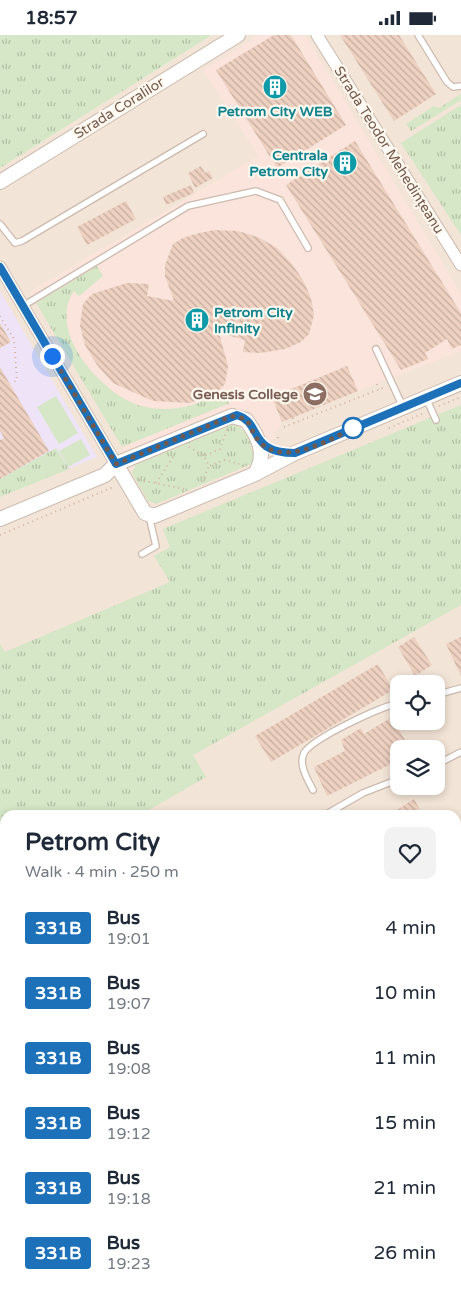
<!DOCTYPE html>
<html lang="en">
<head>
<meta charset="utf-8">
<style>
	body { margin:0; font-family:"Varela Round",sans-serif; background:#f2f2f3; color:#1f2937; height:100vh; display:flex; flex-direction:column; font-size:19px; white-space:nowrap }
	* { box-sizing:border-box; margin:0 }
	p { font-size:16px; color:#747a83 }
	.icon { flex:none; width:28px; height:28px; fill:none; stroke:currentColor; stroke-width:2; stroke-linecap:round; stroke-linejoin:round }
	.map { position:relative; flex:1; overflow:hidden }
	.sheet { position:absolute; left:0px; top:775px; width:461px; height:486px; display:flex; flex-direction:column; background:#fff; border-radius:15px 15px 0 0; box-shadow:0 2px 8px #0003 }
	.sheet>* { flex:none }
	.badge { padding:0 10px; border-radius:4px; font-size:18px; line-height:32px }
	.buttons { position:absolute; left:390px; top:640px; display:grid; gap:10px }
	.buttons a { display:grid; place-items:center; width:55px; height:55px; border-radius:10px; background:#fff; box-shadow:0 2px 8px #0003; font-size:25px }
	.you { position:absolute; width:25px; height:25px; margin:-12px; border:4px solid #fff; border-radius:50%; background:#1a73e8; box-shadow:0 0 0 8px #1a73e833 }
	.map>.badge { position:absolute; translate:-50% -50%; box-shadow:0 0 0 2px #fff }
	.round { display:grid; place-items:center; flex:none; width:52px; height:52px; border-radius:10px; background:#f2f2f3 }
	.head { display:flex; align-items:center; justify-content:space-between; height:85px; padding:0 25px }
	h1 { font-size:24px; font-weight:700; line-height:38px }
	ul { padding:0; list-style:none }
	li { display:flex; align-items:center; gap:15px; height:65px; padding:0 25px }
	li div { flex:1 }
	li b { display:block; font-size:19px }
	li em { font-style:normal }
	li .badge { min-width:55px; font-weight:700; text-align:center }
	.status { display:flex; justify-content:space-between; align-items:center; height:35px; padding:0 25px; background:#fff; direction:ltr }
	.status svg { height:14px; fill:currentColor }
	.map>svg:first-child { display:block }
</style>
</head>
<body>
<div class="status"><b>18:57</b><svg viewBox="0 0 49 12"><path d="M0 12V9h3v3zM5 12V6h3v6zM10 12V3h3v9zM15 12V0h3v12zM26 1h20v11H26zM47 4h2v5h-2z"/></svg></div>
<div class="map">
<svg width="461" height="1261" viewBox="0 0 461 1261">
	<defs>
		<pattern id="grass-tufts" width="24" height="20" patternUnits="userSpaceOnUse" patternTransform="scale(1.25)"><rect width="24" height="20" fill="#d5e7c6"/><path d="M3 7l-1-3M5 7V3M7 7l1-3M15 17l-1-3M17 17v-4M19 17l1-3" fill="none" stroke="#b1bea3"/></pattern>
		<pattern id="building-back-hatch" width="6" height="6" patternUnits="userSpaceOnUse" patternTransform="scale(1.25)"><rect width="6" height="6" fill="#eed1c1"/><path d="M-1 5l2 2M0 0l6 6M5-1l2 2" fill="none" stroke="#c5ad9f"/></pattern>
	</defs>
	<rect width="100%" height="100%" fill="#fbf2e7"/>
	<path fill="#f2e4d6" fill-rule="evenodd" d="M212 0H461V916L456 919V780H5V1130L0 1131V133ZM399 649H436V686H399ZM399 714H436V751H399Z"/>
	<path fill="#fae4dc" d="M259 0H305L461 258V316L358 356 347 331 272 362 282 387 267 416 251 429 153 469 148 466 122 412 29 257 258 121 203 35Z"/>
	<g fill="#efe4f7">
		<path d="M0 256 97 422 0 462Z"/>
		<path d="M0 1128 5 1129V1256H59L61 1261H0Z"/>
	</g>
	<g fill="url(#grass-tufts)">
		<path d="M0 0H212L0 133Z"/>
		<path d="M461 59V65L411 96 406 89 434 71 439 73Z"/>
		<path d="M461 70V200L401 108Z"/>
		<path d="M97 231 103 241 79 261 74 256C46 296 102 360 141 371 169 378 197 372 221 357L230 368 122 412 36 268Z"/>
		<path d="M461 370V570L193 720 206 742 140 780H5V858L0 861V609L5 617 170 547 154 521 170 512 163 494Z"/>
		<path d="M233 389C247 392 254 414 254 427L251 429 156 469 148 466 132 438 135 430Z"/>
		<path d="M56 413 69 434 0 462V444Z"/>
	</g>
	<g fill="#d5e7c6">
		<path d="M56 361 78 398 59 409 37 372Z"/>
		<path d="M81 404 90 420 68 432 59 416Z"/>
	</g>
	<g fill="url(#building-back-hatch)">
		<path d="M274 0H291L346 90 277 133 216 35Z"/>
		<path d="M340 0H399L436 59 394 86Z"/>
		<path d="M355 106 461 278V310L452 314 447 304 425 318 428 324 401 335 286 150Z"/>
		<path d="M201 131 205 138 209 136 213 143 195 153 188 138Z"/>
		<path d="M191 150 194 158 166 170 163 162Z"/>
		<path d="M126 166 136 184 87 210 77 192Z"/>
		<path d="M215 195 238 196 258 202 277 213 292 229 303 245 311 263 314 280 309 299 301 307 285 314 260 318 243 317 245 305 219 298 228 331 225 349 217 357 190 368 153 366 113 348 97 330 85 310 80 291 83 269 92 259 127 248 149 249 147 261 174 266 165 241V230L173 209 183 203 199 198Z"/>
		<path d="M0 288 11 307 0 313Z"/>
		<path d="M347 331 358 356 282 387 272 362Z"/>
		<path d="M0 332 49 416 0 444V405L4 403 0 396Z"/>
		<path d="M414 602 432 630 415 641 398 612Z"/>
		<path d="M461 602V641L446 609Z"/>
		<path d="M378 629 393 655 271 727 255 701Z"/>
		<path d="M392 682 410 714H399V725L327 761 314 732 345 716 341 705 361 693 364 699Z"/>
		<path d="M414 764 423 780H389Z"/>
	</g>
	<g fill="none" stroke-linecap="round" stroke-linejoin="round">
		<defs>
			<g id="service">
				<path d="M418 0 447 47 453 52 461 51"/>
				<path d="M0 189 15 208 22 206 203 99"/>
				<path d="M23 271 188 171 256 156 280 165 308 213"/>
				<path d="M376 314 403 372"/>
				<path d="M426 363 436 385"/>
				<path d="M142 519 156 511 149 481"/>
				<path d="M436 660 461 653"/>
				<path d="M436 730 461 717"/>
				<path d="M313 755C308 745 298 730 304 718 313 703 380 672 399 668"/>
				<path d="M325 780 363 758 399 744"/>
				<path d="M0 1005 5 1003"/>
				<path d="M456 1191 461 1189"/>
				<path d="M352 1256 354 1261"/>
			</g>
			<g id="minor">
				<path d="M317 0 461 230"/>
				<path d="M0 232 116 429"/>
				<path d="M456 911 461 909"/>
				<path d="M0 1119 5 1120"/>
			</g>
			<g id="tertiary">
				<path d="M0 147 238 0"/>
				<path d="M116 429 145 478 154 481 255 439 295 418 461 348"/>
				<path d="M0 484 105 440 116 429 232 381 246 385C259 402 267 420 255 439"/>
			</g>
		</defs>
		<use href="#service" stroke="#ccbaae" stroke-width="8"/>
		<use href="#minor" stroke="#ccbaae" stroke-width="13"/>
		<use href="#tertiary" stroke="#ccbaae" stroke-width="16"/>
		<g stroke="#d3b4a4" stroke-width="2" stroke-dasharray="1 4" stroke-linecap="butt">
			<path d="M0 281 14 304 17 345 11 349"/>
			<path d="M377 349 379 354"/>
			<path d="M439 371 461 362"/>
			<path d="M293 383 295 388"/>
			<path d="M284 392 385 352"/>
			<path d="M389 393 424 378"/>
			<path d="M227 395 220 414 204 421 209 431 224 425 244 430"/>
			<path d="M278 402V406"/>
			<path d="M189 412 204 421"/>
			<path d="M139 445 185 454"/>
			<path d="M202 447 209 431"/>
			<path d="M156 448 175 419"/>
			<path d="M0 500 111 453H115"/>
		</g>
		<use href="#service" stroke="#fff" stroke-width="5.5"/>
		<use href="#minor" stroke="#fff" stroke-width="11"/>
		<use href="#tertiary" stroke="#fff" stroke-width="14"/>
	</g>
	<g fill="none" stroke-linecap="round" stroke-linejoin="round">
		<defs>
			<path id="line" d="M0 232 116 429 237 380C263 388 247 418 295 418L461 348"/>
		</defs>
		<use href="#line" stroke="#fff" stroke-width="11"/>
		<use href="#line" stroke="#1d71b8" stroke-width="8"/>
		<path stroke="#72594d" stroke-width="5" stroke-dasharray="0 9" d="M52 321 116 429 232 381 246 384C251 391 253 399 258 405 280 433 329 406 353 393"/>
	</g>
	<defs>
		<symbol id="building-disc" viewBox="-11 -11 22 22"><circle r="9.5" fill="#0f9aa8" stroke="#fef7ed"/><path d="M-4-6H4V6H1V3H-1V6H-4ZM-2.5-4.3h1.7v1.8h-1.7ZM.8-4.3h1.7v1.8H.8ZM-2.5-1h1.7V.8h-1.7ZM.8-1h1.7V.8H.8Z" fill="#fff"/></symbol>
		<symbol id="school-disc" viewBox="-11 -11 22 22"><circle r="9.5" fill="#8d6e63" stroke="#fef7ed"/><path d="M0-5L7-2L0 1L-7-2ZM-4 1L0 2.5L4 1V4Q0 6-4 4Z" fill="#fff"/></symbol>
	</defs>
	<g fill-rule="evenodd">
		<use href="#building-disc" x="261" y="38" width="28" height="28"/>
		<use href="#building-disc" x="331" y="114" width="28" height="28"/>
		<use href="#building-disc" x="183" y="271" width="28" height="28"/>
		<use href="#school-disc" x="301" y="345" width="28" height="28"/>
	</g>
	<circle fill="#fff" stroke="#1d71b8" stroke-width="2.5" cx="353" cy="393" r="10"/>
	<g text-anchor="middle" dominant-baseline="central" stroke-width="4.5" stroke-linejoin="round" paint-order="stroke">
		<g font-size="14" fill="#72594d" stroke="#fef7ed">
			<text transform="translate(119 73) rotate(-32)">Strada Coralilor</text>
			<text transform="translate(389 115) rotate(58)">Strada Teodor Mehedințeanu</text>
		</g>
		<g font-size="14" font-weight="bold" fill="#0d838f" stroke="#fef7ed">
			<text x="275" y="76">Petrom City WEB</text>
			<text x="328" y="120" text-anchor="end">Centrala<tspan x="328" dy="16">Petrom City</tspan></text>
			<text x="214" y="277" text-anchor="start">Petrom City<tspan x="214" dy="16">Infinity</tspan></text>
		</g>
		<g font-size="14" font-weight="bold" fill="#785e54" stroke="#fef7ed" text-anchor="end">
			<text x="298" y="359">Genesis College</text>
		</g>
	</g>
</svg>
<div class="buttons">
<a><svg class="icon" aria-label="locate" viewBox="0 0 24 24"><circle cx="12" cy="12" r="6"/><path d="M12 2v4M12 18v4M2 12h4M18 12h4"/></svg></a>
<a><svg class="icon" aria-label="layers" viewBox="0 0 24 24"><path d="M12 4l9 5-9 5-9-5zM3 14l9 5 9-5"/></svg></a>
</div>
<div class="you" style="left:52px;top:321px"></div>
<section class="sheet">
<div class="head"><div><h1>Petrom City</h1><p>Walk · 4 min · 250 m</p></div><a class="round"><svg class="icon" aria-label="heart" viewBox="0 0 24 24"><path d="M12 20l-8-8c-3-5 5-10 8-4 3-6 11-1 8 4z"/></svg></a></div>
<ul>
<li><span class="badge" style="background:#1d71b8;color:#fff">331B</span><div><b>Bus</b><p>19:01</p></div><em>4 min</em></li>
<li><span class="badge" style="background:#1d71b8;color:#fff">331B</span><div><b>Bus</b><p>19:07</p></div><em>10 min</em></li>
<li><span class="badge" style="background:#1d71b8;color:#fff">331B</span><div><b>Bus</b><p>19:08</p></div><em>11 min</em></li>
<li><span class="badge" style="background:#1d71b8;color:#fff">331B</span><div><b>Bus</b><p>19:12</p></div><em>15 min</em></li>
<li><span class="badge" style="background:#1d71b8;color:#fff">331B</span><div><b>Bus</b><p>19:18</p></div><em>21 min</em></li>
<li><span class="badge" style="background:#1d71b8;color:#fff">331B</span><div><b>Bus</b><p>19:23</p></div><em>26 min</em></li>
</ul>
</section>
</div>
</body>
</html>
